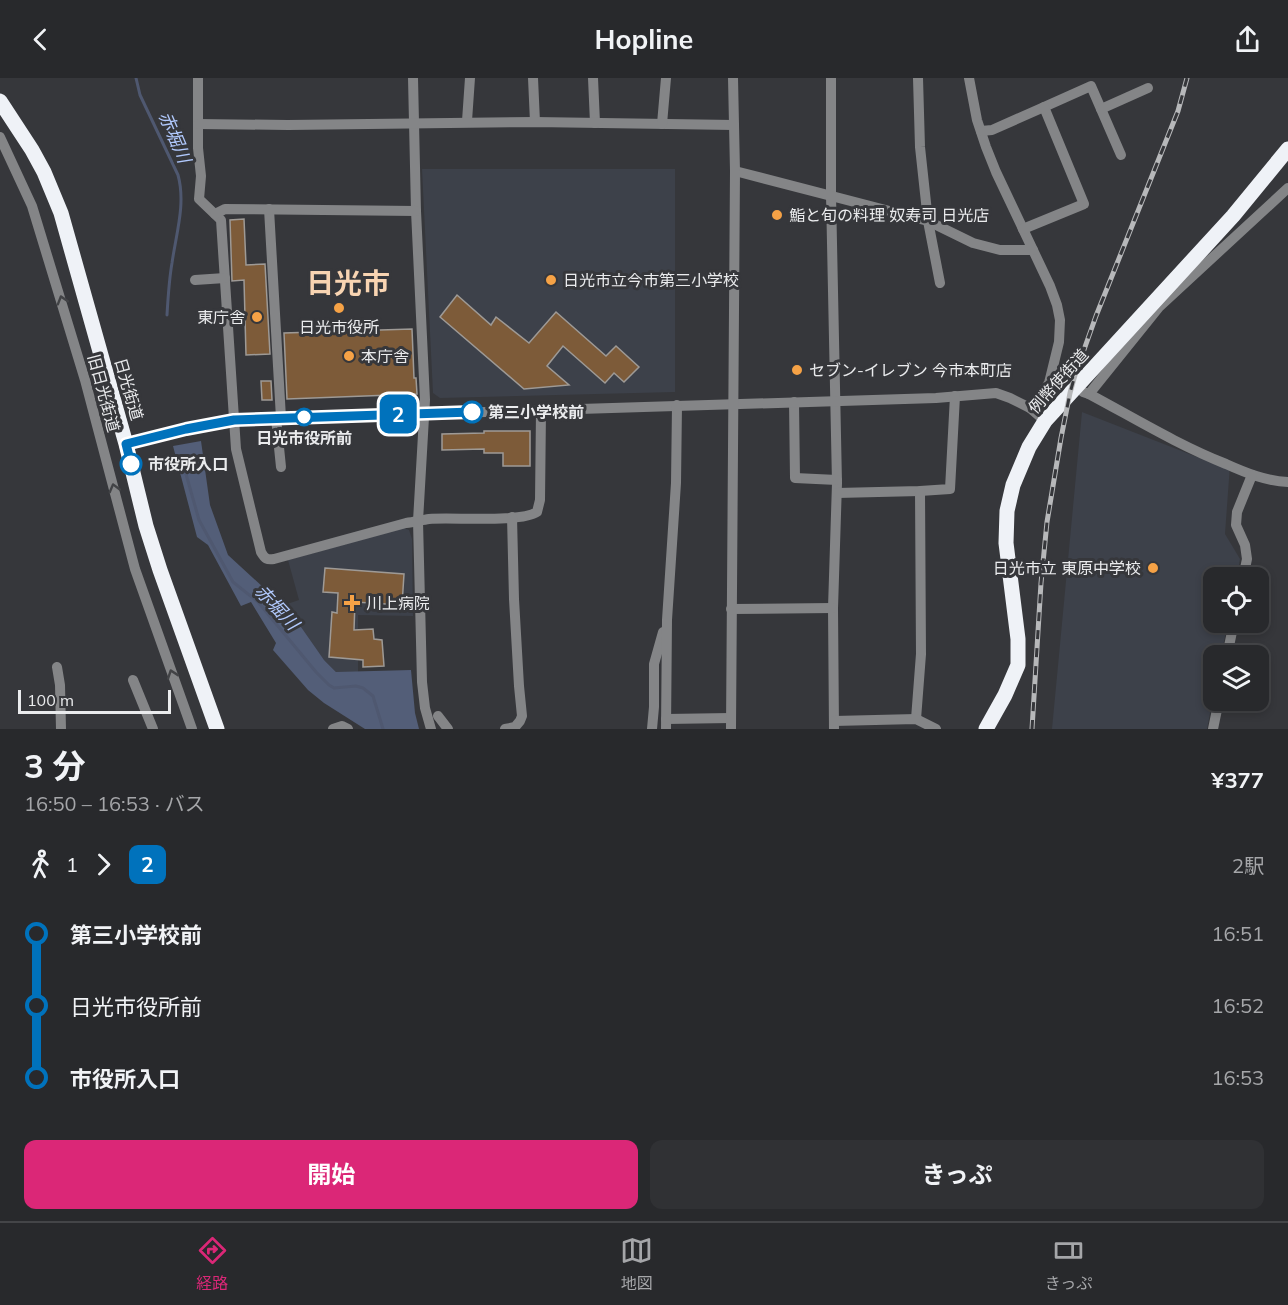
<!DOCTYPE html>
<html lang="ja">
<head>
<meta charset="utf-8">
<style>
	body { margin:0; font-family:Mulish,"Noto Sans JP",sans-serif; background:#303134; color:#f1f3f6; height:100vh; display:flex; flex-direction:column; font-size:22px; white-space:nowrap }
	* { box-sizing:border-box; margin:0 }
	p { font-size:20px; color:#a5a6a9 }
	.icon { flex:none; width:33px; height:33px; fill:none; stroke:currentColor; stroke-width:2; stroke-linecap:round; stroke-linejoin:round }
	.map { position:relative; height:651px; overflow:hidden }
	.panel { display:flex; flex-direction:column; background:#28292c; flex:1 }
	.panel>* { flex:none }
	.badge { padding:0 12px; border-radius:9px; font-size:21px; line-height:39px }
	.buttons { position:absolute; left:1203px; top:489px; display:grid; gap:12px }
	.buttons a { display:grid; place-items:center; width:66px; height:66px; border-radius:12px; background:#28292c; box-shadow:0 3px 9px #0003,0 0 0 2px #444548; font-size:30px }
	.scale { position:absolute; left:18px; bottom:15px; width:153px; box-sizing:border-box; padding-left:6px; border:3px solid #eaebed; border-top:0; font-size:16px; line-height:21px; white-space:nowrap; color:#eaebed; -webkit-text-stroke:4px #36373b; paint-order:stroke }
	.map>.badge { position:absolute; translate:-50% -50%; box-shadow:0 0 0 3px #fff }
	.legs { display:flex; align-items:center; gap:9px; height:66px; padding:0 24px; font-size:20px }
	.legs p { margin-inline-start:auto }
	.head { display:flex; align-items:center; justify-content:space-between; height:102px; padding:0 24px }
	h1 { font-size:33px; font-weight:700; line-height:45px }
	.primary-button { display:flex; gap:12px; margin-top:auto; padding:12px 24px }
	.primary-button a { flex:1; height:69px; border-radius:12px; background:#db2777; color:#fff; font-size:24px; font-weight:700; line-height:69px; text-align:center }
	.primary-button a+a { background:#303134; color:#f1f3f6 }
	ul { padding:0 24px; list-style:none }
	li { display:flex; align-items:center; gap:21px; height:72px; font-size:22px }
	li i { display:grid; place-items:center; width:9px; height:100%; margin:0 8px; background:currentColor }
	li i::after { content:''; width:15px; height:15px; margin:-8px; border:4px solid; border-radius:50%; background:#28292c }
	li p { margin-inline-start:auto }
	li:first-child i { background:linear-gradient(#0000 50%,currentColor 0) }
	li:last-child i { background:linear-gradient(currentColor 50%,#0000 0) }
	header { display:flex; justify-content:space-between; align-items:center; height:78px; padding:0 24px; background:#28292c; font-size:27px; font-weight:700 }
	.tabs { display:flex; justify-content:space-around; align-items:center; height:84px; border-top:2px solid #444548; background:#28292c; font-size:16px; color:#a5a6a9 }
	.tabs a { display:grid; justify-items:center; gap:3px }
	.tabs .on { color:#db2777 }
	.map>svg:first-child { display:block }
</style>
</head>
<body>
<header><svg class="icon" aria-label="back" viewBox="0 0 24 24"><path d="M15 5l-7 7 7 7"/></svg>Hopline<svg class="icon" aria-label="share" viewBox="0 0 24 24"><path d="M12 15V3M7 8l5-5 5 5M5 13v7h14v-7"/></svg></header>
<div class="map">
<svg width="1288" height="651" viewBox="0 0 1288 651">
	<rect width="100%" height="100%" fill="#36373b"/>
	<g fill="#3d414a">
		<path d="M422 91H675V314L440 320 433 315Z"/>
		<path d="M1082 334 1197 379 1230 387 1225 456 1240 481 1237 499 1214 500V544L1228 545 1221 577 1214 578 1213 619 1207 651H1052Z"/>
		<path d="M404 450 409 452 412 461 413 538 358 537V594H336L324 582 281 528 299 522 288 482Z"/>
	</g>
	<path fill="#535e78" d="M201 363 210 427 228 477 264 510 294 539 324 582 336 594 411 592 415 635 419 651H365L324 625 308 612 273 572 276 565 251 524 241 528 208 467 197 459 173 368Z"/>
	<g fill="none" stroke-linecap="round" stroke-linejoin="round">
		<g stroke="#4f5870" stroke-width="3">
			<path d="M136 0 140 17 178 97C186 126 176 156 172 185 169 202 168 220 167 237"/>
			<path d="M184 389 199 442 233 504 258 524 316 594 329 607 334 610 356 608 363 610 373 618 383 651"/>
		</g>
	</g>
	<g fill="#7d5b39" stroke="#9e9a96" stroke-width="1.5">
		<path d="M244 141 246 187 265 186 270 276 246 277 244 202 232 203 230 142Z"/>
		<path d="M457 217 491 247 496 239 529 265 556 234 606 278 616 268 639 289 624 304 614 295 605 305 563 268 547 288 569 307 524 311 440 239Z"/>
		<path d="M412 251 414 300H416L417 316 287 321 284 255Z"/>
		<path d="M261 303H271L272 322H262Z"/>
		<path d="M484 353H530V388H503V375H484V371L442 372V356L484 355Z"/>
		<path d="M325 490 404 496 402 527 355 524 354 552 373 551 374 561 382 562 384 588 363 589V582L329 579 332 534 337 535 338 515 323 514Z"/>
	</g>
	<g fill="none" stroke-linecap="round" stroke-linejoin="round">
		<g stroke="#848587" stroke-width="10">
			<path d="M198 0V70L201 98 199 121 221 142 236 371 261 474C265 481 267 482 274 481L406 445C414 444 422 442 429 441 452 439 521 445 537 434L540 422 541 333"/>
			<path d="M413 0 416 133 425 322 418 443 422 604 425 630 431 651"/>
			<path d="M533 0 535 44"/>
			<path d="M593 0 595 45"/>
			<path d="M831 0V117L837 405 833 530 834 651"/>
			<path d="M918 0 920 69 928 143 940 205"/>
			<path d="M969 0 977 42 986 69 996 94 1050 208 1057 227 1060 242 1059 264 1049 305 1030 330"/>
			<path d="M1044 29 1091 8 1121 77"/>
			<path d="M1101 31 1148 10"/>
			<path d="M467 43 470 0"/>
			<path d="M198 46 288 47 535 44 734 47"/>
			<path d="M662 46 666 0"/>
			<path d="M981 53 992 52 1044 29 1084 126 1023 151"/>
			<path d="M0 59 32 128 85 302 135 491 192 651"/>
			<path d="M735 93 928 143 973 165 1000 172H1033"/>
			<path d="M269 131 281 340"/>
			<path d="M215 136 225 131 416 133"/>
			<path d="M195 202 225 200"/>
			<path d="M1083 314 1089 316C1134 340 1178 367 1226 386 1246 395 1266 403 1288 404"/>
			<path d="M1089 316 1159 229 1288 110"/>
			<path d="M794 324 795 400 837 402"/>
			<path d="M276 340 281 389"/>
			<path d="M126 366 215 345 260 341 936 320 996 315 1010 320 1030 330 1045 343"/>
			<path d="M837 415 920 413 950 411 955 318"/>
			<path d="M1243 500 1247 481 1245 467 1236 447 1237 434 1252 397"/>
			<path d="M731 531 833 530"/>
			<path d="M1227 578 1234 544"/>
			<path d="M57 589 60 607 61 651"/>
			<path d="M133 602 153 651"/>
			<path d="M438 638 448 651"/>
			<path d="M666 641 731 640"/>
			<path d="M916 641 921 576 920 413"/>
			<path d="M834 643 916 641 936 651"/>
			<path d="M333 651 342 648 348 651"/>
			<path d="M505 651 515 649 520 643 522 638 519 608 514 521 512 439"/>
			<path d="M652 651 654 629V586L663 554"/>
			<path d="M666 651 667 542 676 405 677 327"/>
			<path d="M731 651 735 93 733 0"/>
			<path d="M1213 651 1219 622"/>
		</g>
		<g stroke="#eff2f7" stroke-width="15">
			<path d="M0 23 32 72 44 94 61 135 126 366 146 448 160 492 217 651"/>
			<path d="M986 651 1005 617 1018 587V561L1006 465 1007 433 1013 407 1029 369 1045 343 1233 138 1288 71"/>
		</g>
		<defs>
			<path id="rail" d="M1032 651 1041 505 1047 444 1061 360 1070 315 1075 297 1096 238 1178 33 1187 0"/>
		</defs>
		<use href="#rail" stroke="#b7b8ba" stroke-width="5"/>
		<use href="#rail" stroke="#36373b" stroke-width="3" stroke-dasharray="9" stroke-linecap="butt"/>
	</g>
	<defs><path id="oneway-chevron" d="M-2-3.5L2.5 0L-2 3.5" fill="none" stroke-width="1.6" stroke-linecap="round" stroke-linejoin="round" transform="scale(1.5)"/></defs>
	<g stroke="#424346">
		<use href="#oneway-chevron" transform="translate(62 222) rotate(-107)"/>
		<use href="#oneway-chevron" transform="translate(114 410) rotate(-105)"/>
		<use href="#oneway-chevron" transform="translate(172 596) rotate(-109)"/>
	</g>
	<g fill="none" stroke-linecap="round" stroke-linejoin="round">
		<defs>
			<path id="line-1" d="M131 386 126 366 186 351 234 342 472 334"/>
		</defs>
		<use href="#line-1" stroke="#fff" stroke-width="14"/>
		<use href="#line-1" stroke="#0072bc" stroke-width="9"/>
	</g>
	<g fill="#f6a246" stroke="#36373b" stroke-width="2">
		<circle cx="777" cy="137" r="6"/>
		<circle cx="551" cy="202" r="6"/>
		<circle cx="339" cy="230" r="6"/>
		<circle cx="257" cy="239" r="6"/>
		<circle cx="349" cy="278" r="6"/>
		<circle cx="797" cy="292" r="6"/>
		<circle cx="1153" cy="490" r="6"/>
		<path d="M349 516h6v6h6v6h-6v6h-6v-6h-6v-6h6z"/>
	</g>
	<g fill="#fff" stroke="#0072bc" stroke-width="3">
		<circle cx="472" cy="334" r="10"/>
		<circle cx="304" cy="339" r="8"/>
		<circle cx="131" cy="386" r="10"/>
	</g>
	<g text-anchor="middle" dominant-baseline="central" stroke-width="6" stroke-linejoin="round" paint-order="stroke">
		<g font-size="16" fill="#eaebed" stroke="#36373b" text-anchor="start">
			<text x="789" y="137">鮨と旬の料理 奴寿司 日光店</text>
			<text x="563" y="202">日光市立今市第三小学校</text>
			<text x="245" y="239" text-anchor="end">東庁舎</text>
			<text x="339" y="249" text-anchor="middle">日光市役所</text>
			<text x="361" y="278">本庁舎</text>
			<text x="809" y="292">セブン-イレブン 今市本町店</text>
			<text x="1141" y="490" text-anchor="end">日光市立 東原中学校</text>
			<text x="366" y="525">川上病院</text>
		</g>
		<g font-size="16" fill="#eaebed" stroke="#36373b">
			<text transform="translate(1058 303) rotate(-48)">例幣使街道</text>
			<text transform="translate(129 311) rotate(74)">日光街道</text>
			<text transform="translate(104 315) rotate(75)">旧日光街道</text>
		</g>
		<g font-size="16" font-weight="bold" fill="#eaebed" stroke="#36373b" text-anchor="start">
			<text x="488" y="334">第三小学校前</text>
			<text x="304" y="360" text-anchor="middle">日光市役所前</text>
			<text x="148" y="386">市役所入口</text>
		</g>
		<g font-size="18" font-style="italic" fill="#b1c9fd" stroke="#36373b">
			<text transform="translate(175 59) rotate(67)">赤堀川</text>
			<text transform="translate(277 529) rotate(47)">赤堀川</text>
		</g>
		<g font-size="28" font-weight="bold" fill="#f8d4b2" stroke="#36373b">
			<text x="348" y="204">日光市</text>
		</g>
	</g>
</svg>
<div class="buttons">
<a><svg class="icon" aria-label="locate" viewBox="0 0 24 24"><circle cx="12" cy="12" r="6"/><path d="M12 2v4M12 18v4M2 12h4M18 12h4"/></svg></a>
<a><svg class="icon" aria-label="layers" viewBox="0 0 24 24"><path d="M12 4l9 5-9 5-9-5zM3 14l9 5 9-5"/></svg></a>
</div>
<div class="scale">100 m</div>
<b class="badge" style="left:398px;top:336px;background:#0072bc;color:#fff">2</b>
</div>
<section class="panel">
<div class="head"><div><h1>3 分</h1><p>16:50 – 16:53 · バス</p></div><b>¥377</b></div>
<div class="legs"><svg class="icon" aria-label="walk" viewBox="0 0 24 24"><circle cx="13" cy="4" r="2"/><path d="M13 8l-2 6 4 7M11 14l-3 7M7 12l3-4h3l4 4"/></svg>1<svg class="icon" aria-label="forward" viewBox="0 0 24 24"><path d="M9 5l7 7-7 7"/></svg><b class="badge" style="background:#0072bc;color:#fff">2</b><p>2駅</p></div>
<ul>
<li><i style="color:#0072bc"></i><b>第三小学校前</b><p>16:51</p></li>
<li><i style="color:#0072bc"></i><span>日光市役所前</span><p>16:52</p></li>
<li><i style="color:#0072bc"></i><b>市役所入口</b><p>16:53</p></li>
</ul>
<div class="primary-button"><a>開始</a><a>きっぷ</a></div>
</section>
<nav class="tabs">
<a class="on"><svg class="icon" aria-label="directions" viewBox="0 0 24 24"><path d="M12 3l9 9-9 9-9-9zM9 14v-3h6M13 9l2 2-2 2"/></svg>経路</a>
<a><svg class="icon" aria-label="map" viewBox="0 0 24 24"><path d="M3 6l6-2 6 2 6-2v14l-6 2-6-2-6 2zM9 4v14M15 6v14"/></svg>地図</a>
<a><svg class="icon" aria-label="tickets" viewBox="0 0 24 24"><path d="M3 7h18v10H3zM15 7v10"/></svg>きっぷ</a>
</nav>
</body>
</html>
